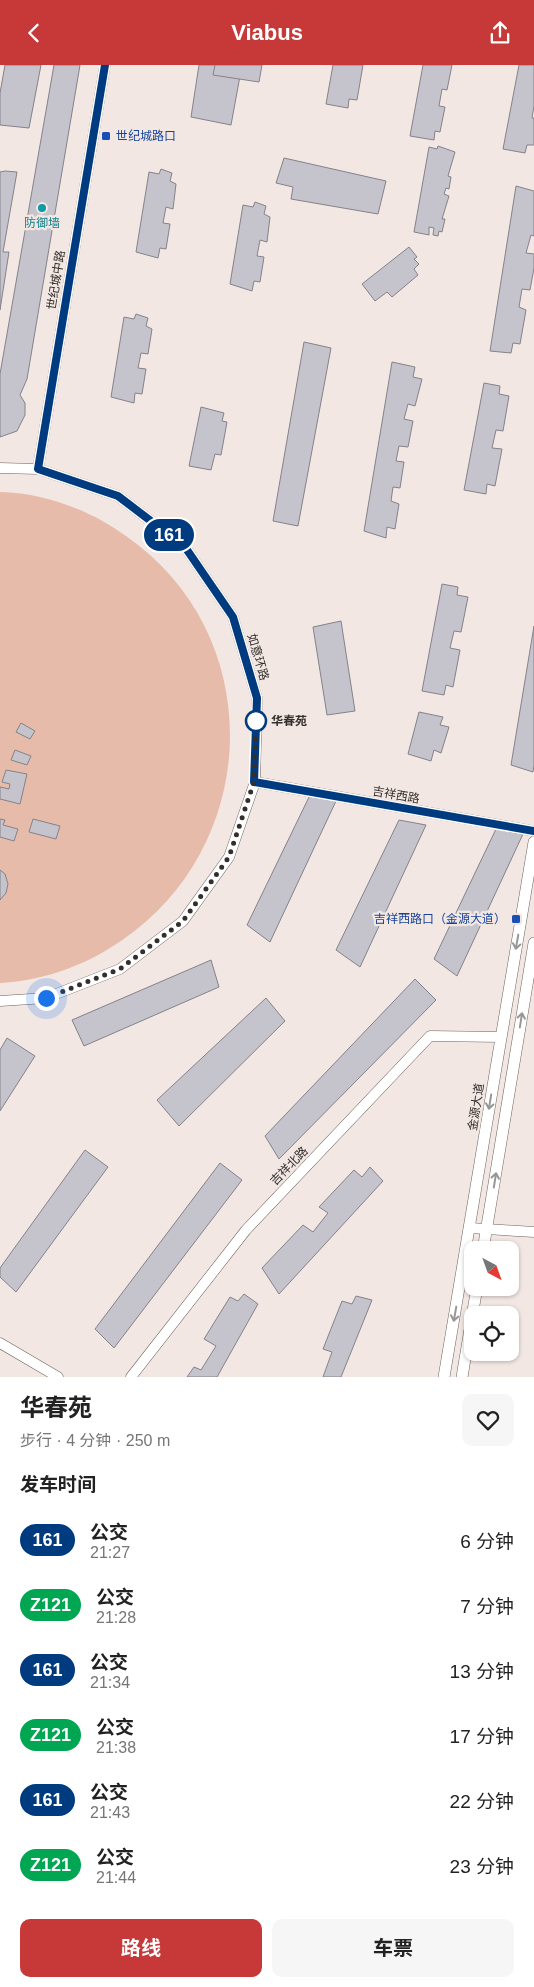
<!DOCTYPE html>
<html lang="zh">
<head>
<meta charset="utf-8">
<style>
	body { margin:0; font-family:Arial,"Noto Sans SC",sans-serif; background:#f6f6f6; color:#222; height:100vh; display:flex; flex-direction:column; font-size:19px; white-space:nowrap }
	* { box-sizing:border-box; margin:0 }
	p { font-size:16px; color:#767676 }
	.icon { flex:none; width:28px; height:28px; fill:none; stroke:currentColor; stroke-width:2; stroke-linecap:round; stroke-linejoin:round }
	.map { position:relative; height:1312px; overflow:hidden }
	.drawer { display:flex; flex-direction:column; background:#fff; flex:1 }
	.drawer>* { flex:none }
	.badge { padding:0 10px; border-radius:16px; font-size:18px; line-height:32px }
	.needle { width:32px; rotate:139deg }
	.controls { position:absolute; left:464px; top:1176px; display:grid; gap:10px }
	.controls a { display:grid; place-items:center; width:55px; height:55px; border-radius:10px; background:#fff; box-shadow:0 1px 4px #0004; font-size:25px }
	.you { position:absolute; width:25px; height:25px; margin:-12px; border:4px solid #fff; border-radius:50%; background:#1a73e8; box-shadow:0 0 0 8px #1a73e833 }
	.map>.badge { position:absolute; translate:-50% -50%; box-shadow:0 0 0 2px #fff }
	h2 { padding:0 20px; font-size:19px; line-height:45px }
	.round { display:grid; place-items:center; flex:none; width:52px; height:52px; border-radius:10px; background:#f6f6f6 }
	.head { display:flex; align-items:center; justify-content:space-between; height:85px; padding:0 20px }
	h1 { font-size:24px; font-weight:700; line-height:38px }
	.cta { display:flex; gap:10px; margin-top:auto; padding:10px 20px }
	.cta a { flex:1; height:58px; border-radius:10px; background:#c73838; color:#fff; font-size:20px; font-weight:700; line-height:58px; text-align:center }
	.cta a+a { background:#f6f6f6; color:#222 }
	ul { padding:0; list-style:none }
	li { display:flex; align-items:center; gap:15px; height:65px; padding:0 20px }
	li div { flex:1 }
	li b { display:block; font-size:19px }
	li em { font-style:normal }
	li .badge { min-width:55px; font-weight:700; text-align:center }
	header { display:flex; justify-content:space-between; align-items:center; height:65px; padding:0 20px; background:#c73838; color:#fff; font-size:22px; font-weight:700 }
	.map>svg:first-child { display:block }
</style>
</head>
<body>
<header><svg class="icon" aria-label="back" viewBox="0 0 24 24"><path d="M15 5l-7 7 7 7"/></svg>Viabus<svg class="icon" aria-label="share" viewBox="0 0 24 24"><path d="M12 15V3M7 8l5-5 5 5M5 13v7h14v-7"/></svg></header>
<div class="map">
<svg width="534" height="1312" viewBox="0 0 534 1312">
	<rect width="100%" height="100%" fill="#f2e7e3"/>
	<path fill="#e7bba9" d="M0 427C45 428 90 445 126 471 273 573 261 792 110 883 78 903 39 916 0 918Z"/>
	<g fill="#c5c3cc" stroke="#84828a">
		<path d="M5 0H41L29 63 0 60V28Z"/>
		<path d="M54 0H80L27 314 20 330 25 338V350L17 366 0 372V309Z"/>
		<path d="M199 0H219L218 6 240 11 231 60 191 52Z"/>
		<path d="M215 0H262L259 17 213 10Z"/>
		<path d="M333 0H363L357 35 349 34 348 43 326 39Z"/>
		<path d="M423 0H452L447 25 442 24 439 41 445 42 440 67 435 66 434 75 410 71Z"/>
		<path d="M519 0H534V41L532 53H534V80H527L525 88 503 84Z"/>
		<path d="M438 81 455 87 448 111 451 112 449 124 446 123 444 129 449 131 442 154H445L442 167 439 166 438 171 433 170 434 163 429 162V170L414 167 429 82 437 84Z"/>
		<path d="M284 93 386 116 378 149 291 134 293 122 276 118Z"/>
		<path d="M161 104 172 108 170 116 176 119 173 144 166 142 163 158 170 159 166 184 160 183 158 193 136 187 149 107 159 109Z"/>
		<path d="M5 106 17 107 3 187H9L0 245V107Z"/>
		<path d="M516 121 534 126V171L531 170 526 188 534 189V203L530 225 522 224 519 242 526 245 520 279 513 278 511 288 490 286Z"/>
		<path d="M255 137 266 141 264 149 270 152 267 177 260 175 257 191 264 192 260 217 254 216 252 226 230 219 243 140 253 142Z"/>
		<path d="M409 182 417 192 414 194 419 199 414 204 418 210 392 232 387 227 375 236 362 219Z"/>
		<path d="M136 249 148 253 146 261 152 264 148 289 141 288 138 303 146 304 142 329 135 328 134 338 111 332 124 252 134 254Z"/>
		<path d="M304 277 331 283 298 461 273 456Z"/>
		<path d="M392 297 415 302 413 312 422 314 415 341 408 339 404 354 413 356 408 382 399 381 396 396 404 397 400 423 393 422 391 436 399 439 395 464 387 462 386 473 364 466Z"/>
		<path d="M484 318 500 321 499 329 509 331 503 366 496 365 492 383 502 384 495 421 487 419 486 429 464 425Z"/>
		<path d="M201 342 224 348 222 356 227 357 221 390 215 389 211 405 189 401Z"/>
		<path d="M442 519 458 522 457 530 468 532 461 567 454 566 450 583 460 585 453 622 446 620 444 630 422 626Z"/>
		<path d="M341 556 355 646 327 650 313 562Z"/>
		<path d="M534 561V700L533 707 511 700Z"/>
		<path d="M419 647 443 652 440 660 449 662 441 688 434 685 431 696 408 689Z"/>
		<path d="M21 658 35 666 30 674 16 667Z"/>
		<path d="M15 685 31 691 27 700 11 695Z"/>
		<path d="M6 705 27 709 20 739 0 734V722L9 724 10 719 2 717Z"/>
		<path d="M310 730 336 736 270 877 247 860Z"/>
		<path d="M0 754 5 755 3 760 18 764 14 776 0 772Z"/>
		<path d="M33 754 60 761 56 774 29 767Z"/>
		<path d="M399 755 426 760 360 902 336 885Z"/>
		<path d="M496 764 523 769 457 911 434 894Z"/>
		<path d="M0 805 5 809 8 819 6 828 0 835Z"/>
		<path d="M211 895 219 922 84 981 72 955Z"/>
		<path d="M415 914 436 935 279 1094 265 1071Z"/>
		<path d="M266 933 285 956 179 1061 157 1035Z"/>
		<path d="M7 973 35 991 0 1046V985Z"/>
		<path d="M85 1085 108 1102 16 1227 0 1212V1203Z"/>
		<path d="M220 1098 242 1115 114 1283 95 1264Z"/>
		<path d="M370 1102 383 1116 279 1229 262 1203 303 1160 313 1167 328 1148 319 1142 354 1105 362 1112Z"/>
		<path d="M244 1229 258 1239 217 1312H187L194 1302 201 1305 216 1281 204 1274 230 1232 238 1236Z"/>
		<path d="M356 1231 372 1235 341 1312H323L332 1287 323 1284 342 1236 352 1239Z"/>
	</g>
	<g fill="none" stroke-linecap="round" stroke-linejoin="round">
		<defs>
			<g id="minor">
				<path d="M0 403 38 404 118 431 185 482 233 552 257 633 255 717 229 792 183 856 120 904 46 933 0 936"/>
				<path d="M38 404 105 0"/>
				<path d="M255 717 534 766"/>
				<path d="M470 1163 534 1167"/>
				<path d="M0 1278 58 1312"/>
				<path d="M131 1312 246 1165 430 971 501 972"/>
			</g>
			<g id="tertiary">
				<path d="M483 1185 534 878"/>
				<path d="M444 1312 534 777"/>
				<path d="M462 1312 477 1222"/>
			</g>
		</defs>
		<use href="#minor" stroke="#6b625e" stroke-width="11"/>
		<use href="#tertiary" stroke="#6b625e" stroke-width="12"/>
		<use href="#minor" stroke="#fff" stroke-width="10"/>
		<use href="#tertiary" stroke="#fff" stroke-width="11"/>
	</g>
	<defs><path id="oneway-shaft" d="M-6 0H5M1.5-3L5.5 0L1.5 3" fill="none" stroke-width="1.6" stroke-linecap="round" stroke-linejoin="round" transform="scale(1.25)"/></defs>
	<g stroke="#999796">
		<use href="#oneway-shaft" transform="translate(517 877) rotate(100)"/>
		<use href="#oneway-shaft" transform="translate(521 955) rotate(-81)"/>
		<use href="#oneway-shaft" transform="translate(490 1037) rotate(99)"/>
		<use href="#oneway-shaft" transform="translate(495 1115) rotate(-81)"/>
		<use href="#oneway-shaft" transform="translate(455 1249) rotate(100)"/>
	</g>
	<g fill="none" stroke-linecap="round" stroke-linejoin="round">
		<defs>
			<path id="line" d="M105 0 38 404 118 431 185 482 233 552 257 633 254 717 534 766"/>
		</defs>
		<use href="#line" stroke="#fff" stroke-width="11"/>
		<use href="#line" stroke="#003b80" stroke-width="8"/>
		<path stroke="#332f2d" stroke-width="5" stroke-dasharray="0 9" d="M46 933 120 904 183 856 229 792 254 717 256 650V656"/>
	</g>
	<g fill="#1a4fb4" stroke="#f2e7e3" stroke-width="2">
		<rect x="101" y="66" width="10" height="10" rx="2.5"/>
		<rect x="511" y="849" width="10" height="10" rx="2.5"/>
	</g>
	<circle fill="#0f9aa8" stroke="#f2e7e3" stroke-width="2" cx="42" cy="143" r="5"/>
	<circle fill="#fff" stroke="#003b80" stroke-width="2.5" cx="256" cy="656" r="10"/>
	<g text-anchor="middle" dominant-baseline="central" stroke-width="4.5" stroke-linejoin="round" paint-order="stroke">
		<g font-size="12" fill="#164399" stroke="#f2e7e3" text-anchor="start">
			<text x="116" y="71">世纪城路口</text>
			<text x="506" y="854" text-anchor="end">吉祥西路口（金源大道）</text>
		</g>
		<g font-size="12" fill="#0d838f" stroke="#f2e7e3">
			<text x="42" y="158">防御墙</text>
		</g>
		<g font-size="12" fill="#332f2d" stroke="#f2e7e3">
			<text transform="translate(56 215) rotate(-81)">世纪城中路</text>
			<text transform="translate(258 592) rotate(74)">如意环路</text>
			<text transform="translate(396 730) rotate(10)">吉祥西路</text>
			<text transform="translate(476 1042) rotate(-81)">金源大道</text>
			<text transform="translate(289 1101) rotate(-46)">吉祥北路</text>
		</g>
		<g font-size="12" font-weight="bold" fill="#332f2d" stroke="#f2e7e3" text-anchor="start">
			<text x="271" y="656">华春苑</text>
		</g>
	</g>
</svg>
<div class="controls">
<a><svg class="needle" viewBox="-14 -14 28 28"><path d="M0-13l5 13h-10z" fill="#e53935"/><path d="M0 13l5-13h-10z" fill="#767676"/></svg></a>
<a><svg class="icon" aria-label="locate" viewBox="0 0 24 24"><circle cx="12" cy="12" r="6"/><path d="M12 2v4M12 18v4M2 12h4M18 12h4"/></svg></a>
</div>
<div class="you" style="left:46px;top:933px"></div>
<b class="badge" style="left:169px;top:470px;background:#003b80;color:#fff">161</b>
</div>
<section class="drawer">
<div class="head"><div><h1>华春苑</h1><p>步行 · 4 分钟 · 250 m</p></div><a class="round"><svg class="icon" aria-label="heart" viewBox="0 0 24 24"><path d="M12 20l-8-8c-3-5 5-10 8-4 3-6 11-1 8 4z"/></svg></a></div>
<h2>发车时间</h2>
<ul>
<li><span class="badge" style="background:#003b80;color:#fff">161</span><div><b>公交</b><p>21:27</p></div><em>6 分钟</em></li>
<li><span class="badge" style="background:#00a651;color:#fff">Z121</span><div><b>公交</b><p>21:28</p></div><em>7 分钟</em></li>
<li><span class="badge" style="background:#003b80;color:#fff">161</span><div><b>公交</b><p>21:34</p></div><em>13 分钟</em></li>
<li><span class="badge" style="background:#00a651;color:#fff">Z121</span><div><b>公交</b><p>21:38</p></div><em>17 分钟</em></li>
<li><span class="badge" style="background:#003b80;color:#fff">161</span><div><b>公交</b><p>21:43</p></div><em>22 分钟</em></li>
<li><span class="badge" style="background:#00a651;color:#fff">Z121</span><div><b>公交</b><p>21:44</p></div><em>23 分钟</em></li>
</ul>
<div class="cta"><a>路线</a><a>车票</a></div>
</section>
</body>
</html>
